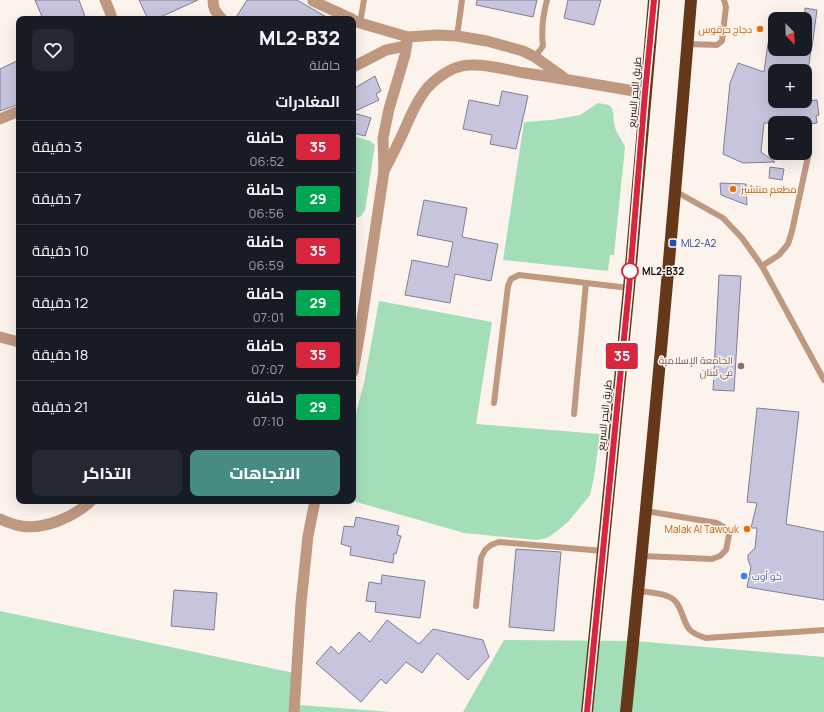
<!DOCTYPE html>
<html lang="ar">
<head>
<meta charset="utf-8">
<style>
	body { margin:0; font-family:Manrope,Cairo,sans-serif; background:#242831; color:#f1f3f6; direction:rtl; height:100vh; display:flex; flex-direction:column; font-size:15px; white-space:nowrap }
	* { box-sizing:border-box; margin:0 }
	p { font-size:13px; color:#9ea1a6 }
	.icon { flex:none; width:22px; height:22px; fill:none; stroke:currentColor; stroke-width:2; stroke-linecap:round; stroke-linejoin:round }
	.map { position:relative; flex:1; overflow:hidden; direction:ltr }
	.side { position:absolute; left:16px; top:16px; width:340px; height:488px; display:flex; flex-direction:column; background:#171b24; border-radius:8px; box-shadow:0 4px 16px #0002; direction:rtl }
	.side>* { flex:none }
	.badge { padding:0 8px; border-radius:3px; font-size:14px; line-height:26px }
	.needle { width:26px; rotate:157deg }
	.fabs { position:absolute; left:768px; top:12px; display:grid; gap:8px }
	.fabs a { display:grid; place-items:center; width:44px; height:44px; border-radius:8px; background:#171b24; box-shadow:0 4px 16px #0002; font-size:20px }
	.map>.badge { position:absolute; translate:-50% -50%; box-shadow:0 0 0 2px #fff }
	h2 { padding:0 16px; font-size:15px; line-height:36px }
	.round { display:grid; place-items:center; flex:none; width:42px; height:42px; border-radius:8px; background:#242831 }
	.overview { display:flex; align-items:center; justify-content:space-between; height:68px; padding:0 16px }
	h1 { font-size:19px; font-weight:800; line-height:30px }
	.action { display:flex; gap:8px; margin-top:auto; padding:8px 16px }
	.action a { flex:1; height:46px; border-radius:8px; background:#468c82; color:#fff; font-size:16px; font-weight:800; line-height:46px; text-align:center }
	.action a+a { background:#242831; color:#f1f3f6 }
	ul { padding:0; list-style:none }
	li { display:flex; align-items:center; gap:12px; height:52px; padding:0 16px; border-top:1px solid #363941 }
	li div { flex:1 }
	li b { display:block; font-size:15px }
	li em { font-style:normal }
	li .badge { min-width:44px; font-weight:700; text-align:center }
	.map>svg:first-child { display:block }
</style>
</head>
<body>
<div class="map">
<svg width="824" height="712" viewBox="0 0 824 712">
	<rect width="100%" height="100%" fill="#fdf3ed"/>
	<g fill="#a3deb9">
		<path d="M598 103 609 105C615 111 613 115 614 123 615 132 622 139 625 147L614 255H610L608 271 503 260 524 122 552 120 580 115Z"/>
		<path d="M353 136 370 141 375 145 365 210C361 216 361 218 353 218Z"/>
		<path d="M379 301 492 322 476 424 600 434 594 477 590 495 569 521 557 531 547 538 536 540 464 533 353 501V424L364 383Z"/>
		<path d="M0 611 294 673 299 705 391 712H0Z"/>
		<path d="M504 640 635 641 824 657V712H463Z"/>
	</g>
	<g fill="#c6c5dd" stroke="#7f7e95">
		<path d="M35 0H79L86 19H43Z"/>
		<path d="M139 0H198L156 19H148Z"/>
		<path d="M247 0H297L330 19H235Z"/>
		<path d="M477 0H537L533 17 476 5Z"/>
		<path d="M568 0H601L594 25 564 18Z"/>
		<path d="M805 8 817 10 812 47 805 46Z"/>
		<path d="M768 43 775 44V49H811L808 71H787L775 69V101H808L817 100 819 115 816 116 817 123 805 125V123H764L761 152 775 162 743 163 723 154 730 83 738 63 764 72Z"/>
		<path d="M19 60V104L0 111V69Z"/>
		<path d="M375 76 381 91 376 94 379 100 353 112V89Z"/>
		<path d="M502 91 528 96 516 149 490 144 492 135 463 129 469 100 499 106Z"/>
		<path d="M353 113 371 118 365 136 353 133Z"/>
		<path d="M770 167 784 169 782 180 769 178Z"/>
		<path d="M720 183 746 184 747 205 721 195Z"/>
		<path d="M424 200 467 208 462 237 498 244 491 281 455 274 450 303 405 295 412 260 448 267 453 242 417 235Z"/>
		<path d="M719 275 741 276 734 391 713 390Z"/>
		<path d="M757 408 799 412 786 524 824 532V600L747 587 751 567 748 560V555L755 548 757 528H751L757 503 747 502Z"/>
		<path d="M356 517 399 526 397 535 401 536 396 554 394 553 393 563 350 555 351 547 341 544 344 526 354 527Z"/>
		<path d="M516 549 561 552 554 631 509 627Z"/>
		<path d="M382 575 425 581 420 618 375 612 376 602 366 601 369 582 381 584Z"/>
		<path d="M174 590 217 593 214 630 171 626Z"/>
		<path d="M387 620 419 644 433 629 483 640 489 657 468 680 437 653 422 673 406 662 386 684 381 679 361 702 316 663 331 646 339 654 359 632 370 642Z"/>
	</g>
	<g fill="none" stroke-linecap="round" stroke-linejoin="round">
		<g stroke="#bf9880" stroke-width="6">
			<path d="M360 23 364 0"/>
			<path d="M457 36 462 0"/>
			<path d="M688 44 717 45 722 41 726 7 724 0"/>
			<path d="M535 57 543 46C541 30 543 15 547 0"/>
			<path d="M675 191 723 218 742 238 762 266 824 380"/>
			<path d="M762 266 779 255 788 244 792 231 809 152"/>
			<path d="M494 403 508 286 511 279 519 275 629 288"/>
			<path d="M574 414 586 283"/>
			<path d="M642 556 712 559 720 556 726 550 729 535 724 527 717 523 646 511"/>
			<path d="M638 591C646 592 660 593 667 596 682 601 681 618 689 629 693 634 700 636 706 638L824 630"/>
			<path d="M476 606 481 558 485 550 491 545 499 542 603 551"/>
		</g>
		<g stroke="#bf9880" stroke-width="11">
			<path d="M105 0 110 12 112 19"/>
			<path d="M213 0C213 10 216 12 222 19"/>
			<path d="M313 0V1L352 19"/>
			<path d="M353 20 360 23 408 37 437 35 457 36 487 41 523 51 535 57 563 77"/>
			<path d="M353 67 386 50 406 46"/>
			<path d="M0 119 19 111"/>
			<path d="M384 171C391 158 397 146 403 133 410 117 417 100 428 87 439 76 455 65 471 65 489 64 507 70 525 73 565 79 605 86 645 93"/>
			<path d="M0 337 19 342"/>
			<path d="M353 372 360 332 384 171 383 138 389 109 405 55 408 37"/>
			<path d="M0 519C7 522 14 525 21 526 44 530 74 517 91 501"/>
			<path d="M294 712 301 603 308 536 315 501"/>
		</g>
		<g stroke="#653819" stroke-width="12">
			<path d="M587 712 629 288 654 0"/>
			<path d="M626 712C650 475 672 238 691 0"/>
		</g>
	</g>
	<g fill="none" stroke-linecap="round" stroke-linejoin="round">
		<defs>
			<path id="line" d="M587 712 629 288 645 93 654 0"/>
		</defs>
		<use href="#line" stroke="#fff" stroke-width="9"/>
		<use href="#line" stroke="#d7263d" stroke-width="6"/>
	</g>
	<g fill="#e8710a" stroke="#fdf3ed" stroke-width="1.5">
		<circle cx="760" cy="29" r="4"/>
		<circle cx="733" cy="189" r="4"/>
		<circle cx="747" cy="529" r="4"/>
	</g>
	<rect fill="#1a4fb4" stroke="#fdf3ed" stroke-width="1.5" x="669" y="239" width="8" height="8" rx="2"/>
	<circle fill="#fff" stroke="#d7263d" stroke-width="2" cx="630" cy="271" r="8"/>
	<circle fill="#8d6e63" stroke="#fdf3ed" stroke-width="1.5" cx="741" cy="366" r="4"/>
	<circle fill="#3f7fe0" stroke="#fdf3ed" stroke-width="1.5" cx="744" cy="576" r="4"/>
	<g text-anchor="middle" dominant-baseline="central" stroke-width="3" stroke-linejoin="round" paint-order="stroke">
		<g font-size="10" fill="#c56008" stroke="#fdf3ed" text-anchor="end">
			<text x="752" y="29">دجاج حرقوس</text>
			<text x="741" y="189" text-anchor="start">مطعم منتشيز</text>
			<text x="739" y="529">Malak Al Tawouk</text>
		</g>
		<g font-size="10" fill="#160e09" stroke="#fdf3ed">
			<text transform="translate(634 92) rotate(-85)">طريق البحر السريع</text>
			<text transform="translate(604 415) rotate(-84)">طريق البحر السريع</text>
		</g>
		<g font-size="10" fill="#164399" stroke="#fdf3ed" text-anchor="start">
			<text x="681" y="243">ML2-A2</text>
		</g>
		<g font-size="10" font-weight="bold" fill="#160e09" stroke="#fdf3ed" text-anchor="start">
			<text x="642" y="271">ML2-B32</text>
		</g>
		<g font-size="10" fill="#785e54" stroke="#fdf3ed" text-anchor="end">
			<text x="733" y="360">الجامعة الإسلامية<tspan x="733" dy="12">في لبنان</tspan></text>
		</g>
		<g font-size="10" fill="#366cbe" stroke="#fdf3ed" text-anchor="start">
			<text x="752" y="576">كو أوب</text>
		</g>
	</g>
</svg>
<div class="fabs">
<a><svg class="needle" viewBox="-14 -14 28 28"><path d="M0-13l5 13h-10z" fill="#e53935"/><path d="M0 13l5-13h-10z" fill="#9ea1a6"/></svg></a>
<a>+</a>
<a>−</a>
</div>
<b class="badge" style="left:622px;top:356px;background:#d7263d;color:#fff">35</b>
<section class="side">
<div class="overview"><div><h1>ML2-B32</h1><p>حافلة</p></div><a class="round"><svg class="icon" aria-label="heart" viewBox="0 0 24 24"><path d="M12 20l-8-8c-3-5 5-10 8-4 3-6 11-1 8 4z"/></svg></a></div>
<h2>المغادرات</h2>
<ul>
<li><span class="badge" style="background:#d7263d;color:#fff">35</span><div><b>حافلة</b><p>06:52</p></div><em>3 دقيقة</em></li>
<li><span class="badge" style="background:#00a651;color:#fff">29</span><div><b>حافلة</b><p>06:56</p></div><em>7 دقيقة</em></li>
<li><span class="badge" style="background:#d7263d;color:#fff">35</span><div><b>حافلة</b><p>06:59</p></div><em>10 دقيقة</em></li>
<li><span class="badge" style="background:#00a651;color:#fff">29</span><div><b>حافلة</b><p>07:01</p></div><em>12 دقيقة</em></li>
<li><span class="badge" style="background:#d7263d;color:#fff">35</span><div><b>حافلة</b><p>07:07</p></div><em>18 دقيقة</em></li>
<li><span class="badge" style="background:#00a651;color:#fff">29</span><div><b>حافلة</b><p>07:10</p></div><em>21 دقيقة</em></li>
</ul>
<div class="action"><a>الاتجاهات</a><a>التذاكر</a></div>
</section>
</div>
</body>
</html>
